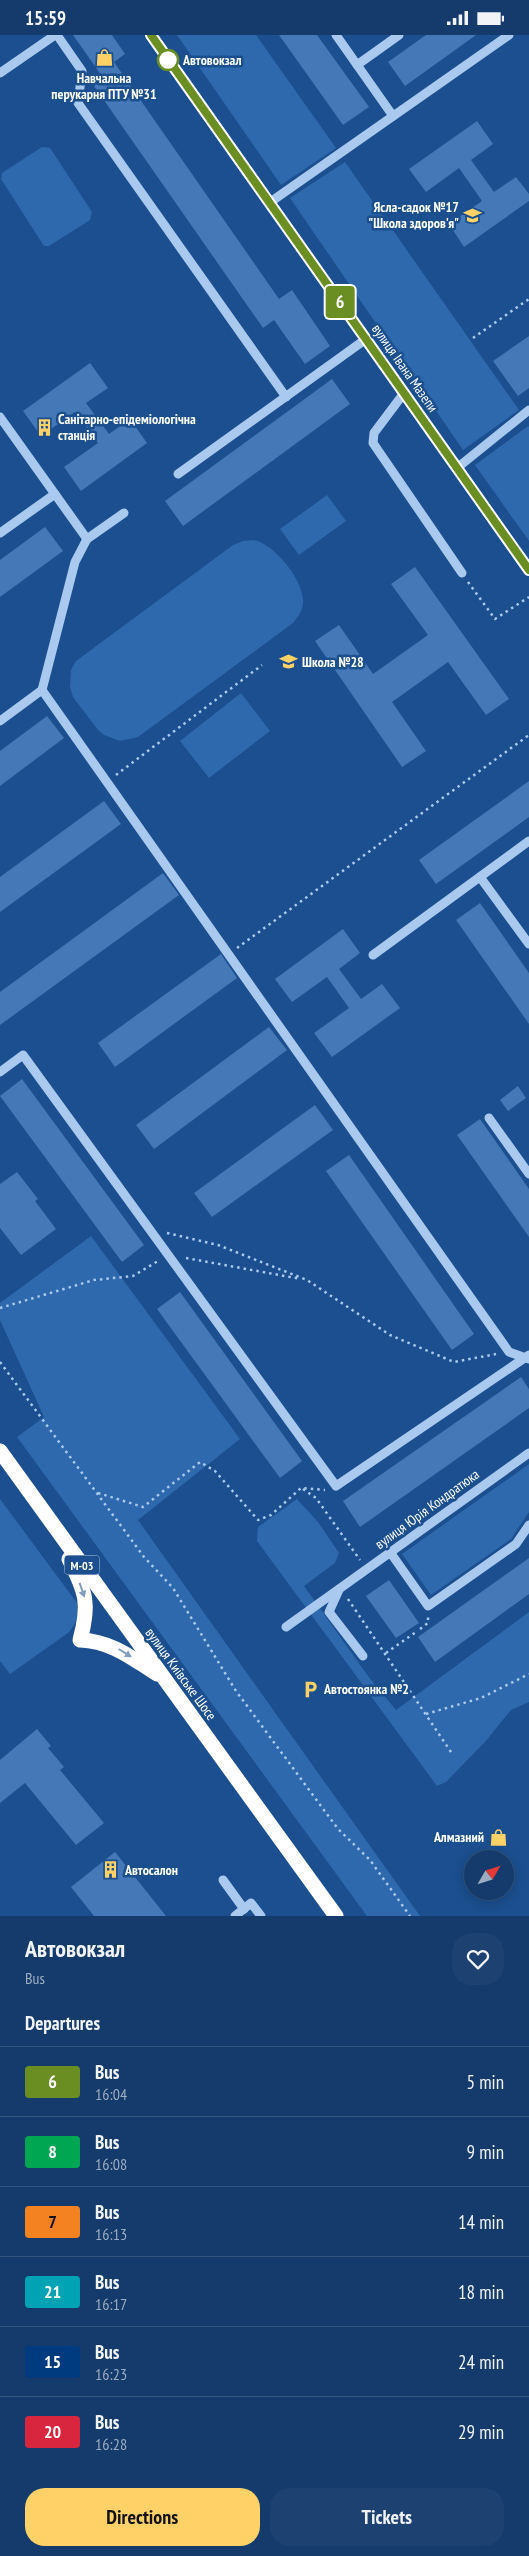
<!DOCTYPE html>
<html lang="en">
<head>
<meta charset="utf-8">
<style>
	body { margin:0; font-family:"PT Sans Narrow",sans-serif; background:#1d4271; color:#f1f3f6; height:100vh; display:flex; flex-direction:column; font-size:19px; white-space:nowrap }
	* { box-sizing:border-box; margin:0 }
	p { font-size:16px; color:#9dadc1 }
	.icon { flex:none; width:28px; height:28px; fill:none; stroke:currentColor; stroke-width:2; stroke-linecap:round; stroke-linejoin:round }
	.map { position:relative; height:1881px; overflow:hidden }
	.sheet { display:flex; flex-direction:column; background:#143b6b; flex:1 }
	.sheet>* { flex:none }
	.badge { padding:0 10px; border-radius:4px; font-size:18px; line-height:32px }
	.needle { width:32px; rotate:51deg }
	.controls { position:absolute; left:464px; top:1815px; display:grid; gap:10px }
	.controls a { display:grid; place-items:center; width:50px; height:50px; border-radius:50%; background:#143b6b; box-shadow:0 2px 12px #0003,0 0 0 1px #33557e; font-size:25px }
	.map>.badge { position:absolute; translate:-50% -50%; box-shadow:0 0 0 2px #fff }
	h2 { padding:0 25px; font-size:19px; line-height:45px }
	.round { display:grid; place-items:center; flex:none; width:52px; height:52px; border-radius:20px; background:#1d4271 }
	.head { display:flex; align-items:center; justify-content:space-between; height:85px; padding:0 25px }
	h1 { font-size:24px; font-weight:800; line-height:38px }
	.cta { display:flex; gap:10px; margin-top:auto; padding:10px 25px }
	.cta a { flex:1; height:58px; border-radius:20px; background:#ffd166; color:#111; font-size:20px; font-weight:800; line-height:58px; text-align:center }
	.cta a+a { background:#1d4271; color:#f1f3f6 }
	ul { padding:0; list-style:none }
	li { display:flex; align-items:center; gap:15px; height:70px; padding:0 25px; border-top:1px solid #33557e }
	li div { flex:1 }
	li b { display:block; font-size:19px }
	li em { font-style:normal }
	li .badge { min-width:55px; font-weight:700; text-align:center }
	.status { display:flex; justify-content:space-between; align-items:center; height:35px; padding:0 25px; background:#143b6b; direction:ltr }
	.status svg { height:14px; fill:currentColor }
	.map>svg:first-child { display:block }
</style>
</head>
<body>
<div class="status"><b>15:59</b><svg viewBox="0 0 49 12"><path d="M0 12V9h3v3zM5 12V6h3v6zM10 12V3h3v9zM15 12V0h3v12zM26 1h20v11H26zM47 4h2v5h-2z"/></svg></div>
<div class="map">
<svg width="529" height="1881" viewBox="0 0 529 1881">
	<rect width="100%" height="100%" fill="#1b4f8f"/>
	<g fill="#2e69ad">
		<path d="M177 0H256L336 113 281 150Z"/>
		<path d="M42 112 50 113 92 177 90 185 49 211H44L1 144 2 138Z"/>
		<path d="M345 127 519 375 463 415 290 163Z"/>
		<path d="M528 391 529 392V506L475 430Z"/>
		<path d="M327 460 346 486 299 520 280 494Z"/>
		<path d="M254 505C274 509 304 545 303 567 303 575 298 582 293 588L138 702 120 706 104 700 98 695 73 662 70 652 71 635 76 626 233 510 243 506Z"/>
		<path d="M241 658 270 696 209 743 180 706Z"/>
		<path d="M91 1201 240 1404 138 1485 420 1881H367L17 1402 44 1382 0 1285V1268Z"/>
		<path d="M529 1429V1477L511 1504 431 1560 402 1519Z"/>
		<path d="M0 1464 77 1568C78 1581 77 1588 68 1598L10 1639 0 1626Z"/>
		<path d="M297 1464 318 1487 339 1518 335 1528 304 1551 368 1641 396 1675 529 1577V1667L511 1675 485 1707 446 1747 437 1751 257 1506 258 1492Z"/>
	</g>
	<g fill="#4478b7">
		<path d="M73 0H112L125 19 114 27 279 264 292 255 330 311 305 329 274 285 263 293 94 51 104 44Z"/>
		<path d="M279 0H317L369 72 343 90Z"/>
		<path d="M426 0H476L405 51 388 27Z"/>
		<path d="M477 86 493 109 471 125 494 157 516 142 529 159V166L464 212 449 189 482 166 459 133 426 157 409 134Z"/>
		<path d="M529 301V353L518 361 493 326Z"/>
		<path d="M90 328 108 353 86 368 109 399 130 384 147 408 81 456 64 432 98 408 75 377 41 401 23 376Z"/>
		<path d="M332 344 350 369 183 491 165 466Z"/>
		<path d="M45 492 63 516 0 562V525Z"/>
		<path d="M415 532 509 664 486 680 448 627 392 667 426 716 402 732 315 606 339 590 373 639 428 600 391 549Z"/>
		<path d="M47 681 64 703 0 751V716Z"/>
		<path d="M529 746V782L436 849 419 825Z"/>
		<path d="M104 766 121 789 0 877V842Z"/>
		<path d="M163 838 179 860 0 990V957Z"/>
		<path d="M480 868 529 938V989L456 885Z"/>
		<path d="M343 894 360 918 339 934 361 964 382 949 400 973 332 1022 314 998 349 973 327 942 292 967 275 944Z"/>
		<path d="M221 919 237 943 115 1032 98 1008Z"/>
		<path d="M269 992 287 1015 154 1114 136 1090Z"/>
		<path d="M22 1044 144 1210 122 1227 0 1061Z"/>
		<path d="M518 1051 526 1063 508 1076 500 1065Z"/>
		<path d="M315 1070 333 1095 212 1182 194 1158Z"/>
		<path d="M480 1084 529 1154V1202L457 1100Z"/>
		<path d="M349 1120 474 1299 452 1315 326 1136Z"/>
		<path d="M17 1137 38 1164 35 1166 56 1194 21 1220 0 1193V1149Z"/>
		<path d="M180 1257 302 1426 280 1443 157 1274Z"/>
		<path d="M521 1342 529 1354V1373L360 1492 343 1466Z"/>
		<path d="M529 1523V1559L435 1627 418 1602Z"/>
		<path d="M389 1545 419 1588 396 1603 366 1561Z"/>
		<path d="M37 1694 51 1711 48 1713 64 1732 60 1735 104 1788 76 1810 25 1748 0 1768V1725Z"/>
		<path d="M115 1817 166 1881H94L71 1852Z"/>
	</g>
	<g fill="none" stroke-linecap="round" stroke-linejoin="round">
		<g stroke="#a9c9ee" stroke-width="2.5" stroke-dasharray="2.5 4" stroke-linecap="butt">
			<path d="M473 303 529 264"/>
			<path d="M468 547 495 584 529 562"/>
			<path d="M116 740 262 630"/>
			<path d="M237 913 529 700"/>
			<path d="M167 1198 218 1210 307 1245 390 1300 454 1327 496 1319"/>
			<path d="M186 1223 301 1244"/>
			<path d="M0 1273 94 1245 133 1241 158 1226"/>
			<path d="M0 1327 144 1522 173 1553 236 1656 338 1794 370 1825 410 1881"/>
			<path d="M303 1454 316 1463 360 1525"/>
			<path d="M98 1458 143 1472 200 1427 215 1436 258 1485 271 1480 301 1453 325 1455"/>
			<path d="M348 1564 453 1720"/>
			<path d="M420 1594 428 1588V1582"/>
			<path d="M386 1618 416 1597"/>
			<path d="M426 1679 481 1663 529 1639"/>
		</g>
		<g stroke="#a9c9ee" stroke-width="9">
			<path d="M57 0 82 36 78 68 286 362"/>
			<path d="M336 0 393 81"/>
			<path d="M357 30 399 0"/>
			<path d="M0 38 55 0"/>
			<path d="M269 168 509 0"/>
			<path d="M404 358 374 398 373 408 462 538"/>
			<path d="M0 382 87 504 75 527 42 655 509 1317 529 1324"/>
			<path d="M457 433 529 375"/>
			<path d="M178 439 366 304"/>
			<path d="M0 498 55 459"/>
			<path d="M87 504 124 478"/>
			<path d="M0 686 42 655"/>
			<path d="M480 842 529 909"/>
			<path d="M373 920 529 806"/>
			<path d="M0 1037 23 1020 336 1451 529 1320"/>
			<path d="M489 1083 529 1139"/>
			<path d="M390 1517 428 1571 516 1509 529 1490"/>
			<path d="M339 1555 329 1577 363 1621"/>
			<path d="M286 1592 529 1418"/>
			<path d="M223 1845 244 1874"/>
			<path d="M235 1881 251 1868 261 1881"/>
		</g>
		<path stroke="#f0f6ff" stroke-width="12" d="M151 0 529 535"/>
		<g stroke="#fff" stroke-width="15">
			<path d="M0 1416 336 1881"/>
			<path d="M69 1524C86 1557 90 1569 80 1605 111 1606 132 1623 157 1639"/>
		</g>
	</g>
	<defs><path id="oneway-solid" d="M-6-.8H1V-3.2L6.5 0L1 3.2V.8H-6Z" transform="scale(1.25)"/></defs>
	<g fill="#829ec1">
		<use href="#oneway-solid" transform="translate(82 1555) rotate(71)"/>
		<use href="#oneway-solid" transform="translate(125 1618) rotate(32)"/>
	</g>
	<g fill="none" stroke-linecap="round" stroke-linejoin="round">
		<defs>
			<path id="line" d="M151 0 529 535"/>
		</defs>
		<use href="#line" stroke="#fff" stroke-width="11"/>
		<use href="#line" stroke="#6b8e23" stroke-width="8"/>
	</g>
	<defs>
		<symbol id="shop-bare" viewBox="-9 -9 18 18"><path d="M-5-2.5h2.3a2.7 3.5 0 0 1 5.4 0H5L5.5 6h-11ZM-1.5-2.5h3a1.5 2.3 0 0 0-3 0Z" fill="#ffd166" stroke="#1b4f8f" stroke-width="2.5" paint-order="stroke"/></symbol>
		<symbol id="school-bare" viewBox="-9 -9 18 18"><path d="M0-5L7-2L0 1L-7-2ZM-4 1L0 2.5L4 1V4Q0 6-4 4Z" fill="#ffd166" stroke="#1b4f8f" stroke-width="2.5" paint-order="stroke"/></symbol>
		<symbol id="building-bare" viewBox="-9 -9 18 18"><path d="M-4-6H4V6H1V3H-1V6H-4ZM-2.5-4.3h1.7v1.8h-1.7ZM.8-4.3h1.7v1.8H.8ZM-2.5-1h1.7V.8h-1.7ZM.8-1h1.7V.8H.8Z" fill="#ffd166" stroke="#1b4f8f" stroke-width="2.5" paint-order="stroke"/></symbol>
		<symbol id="parking-bare" viewBox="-9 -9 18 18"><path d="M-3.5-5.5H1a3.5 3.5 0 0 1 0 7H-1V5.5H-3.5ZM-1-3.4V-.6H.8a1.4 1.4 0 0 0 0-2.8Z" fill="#ffd166" stroke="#1b4f8f" stroke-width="2.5" paint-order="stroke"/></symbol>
	</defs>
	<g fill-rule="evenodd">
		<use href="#shop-bare" x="92" y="10" width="25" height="25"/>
		<use href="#school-bare" x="460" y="168" width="25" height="25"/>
		<use href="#building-bare" x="32" y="380" width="25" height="25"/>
		<use href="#school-bare" x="276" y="614" width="25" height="25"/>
		<use href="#parking-bare" x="298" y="1642" width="25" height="25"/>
		<use href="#shop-bare" x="486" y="1790" width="25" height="25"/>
		<use href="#building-bare" x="98" y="1822" width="25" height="25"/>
	</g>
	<circle fill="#fff" stroke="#6b8e23" stroke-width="2.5" cx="168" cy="25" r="10"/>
	<g text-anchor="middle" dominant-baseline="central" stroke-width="5" stroke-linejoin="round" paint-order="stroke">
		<rect fill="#1b4f8f" stroke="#bbcadd" stroke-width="1" x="64.5" y="1520.5" width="35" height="19" rx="4"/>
		<g font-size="12" font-weight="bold" fill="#fff">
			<text x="82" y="1530">М-03</text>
		</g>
		<g font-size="14" font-weight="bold" fill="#fff" stroke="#1b4f8f" text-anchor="start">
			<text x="183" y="25">Автовокзал</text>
		</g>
		<g font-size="14" font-weight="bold" fill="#fff" stroke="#1b4f8f" text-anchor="start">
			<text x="104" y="43" text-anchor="middle">Навчальна<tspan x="104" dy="16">перукарня ПТУ №31</tspan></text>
			<text x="459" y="172" text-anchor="end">Ясла-садок №17<tspan x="459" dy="16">"Школа здоров'я"</tspan></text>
			<text x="58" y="384">Санітарно-епідеміологічна<tspan x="58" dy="16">станція</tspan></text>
			<text x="302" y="627">Школа №28</text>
			<text x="324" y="1654">Автостоянка №2</text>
			<text x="484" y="1802" text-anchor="end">Алмазний</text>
			<text x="125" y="1835">Автосалон</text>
		</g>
		<g font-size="14" fill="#fff" stroke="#1b4f8f">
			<text transform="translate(405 333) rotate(55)">вулиця Івана Мазепи</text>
			<text transform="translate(427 1474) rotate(-36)">вулиця Юрія Кондратюка</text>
			<text transform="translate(181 1639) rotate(54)">вулиця Київське Шосе</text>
		</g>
	</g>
</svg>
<div class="controls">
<a><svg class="needle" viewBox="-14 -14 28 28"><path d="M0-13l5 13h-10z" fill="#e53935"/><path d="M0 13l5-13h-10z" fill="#9dadc1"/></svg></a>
</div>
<b class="badge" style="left:340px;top:267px;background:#6b8e23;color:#fff">6</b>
</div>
<section class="sheet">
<div class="head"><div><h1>Автовокзал</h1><p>Bus</p></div><a class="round"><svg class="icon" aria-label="heart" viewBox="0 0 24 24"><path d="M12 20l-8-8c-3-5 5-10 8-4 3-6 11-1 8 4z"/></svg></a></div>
<h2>Departures</h2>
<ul>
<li><span class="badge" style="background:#6b8e23;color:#fff">6</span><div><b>Bus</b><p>16:04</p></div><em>5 min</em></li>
<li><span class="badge" style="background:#00a651;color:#fff">8</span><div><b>Bus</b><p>16:08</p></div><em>9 min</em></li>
<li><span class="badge" style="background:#f58220;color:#111">7</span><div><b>Bus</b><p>16:13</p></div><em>14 min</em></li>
<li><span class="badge" style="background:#00a3b4;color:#fff">21</span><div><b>Bus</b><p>16:17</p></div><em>18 min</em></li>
<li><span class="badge" style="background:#003b80;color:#fff">15</span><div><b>Bus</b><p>16:23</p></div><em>24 min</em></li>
<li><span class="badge" style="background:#d7263d;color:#fff">20</span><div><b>Bus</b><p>16:28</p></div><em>29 min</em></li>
</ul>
<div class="cta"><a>Directions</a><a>Tickets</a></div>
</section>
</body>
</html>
